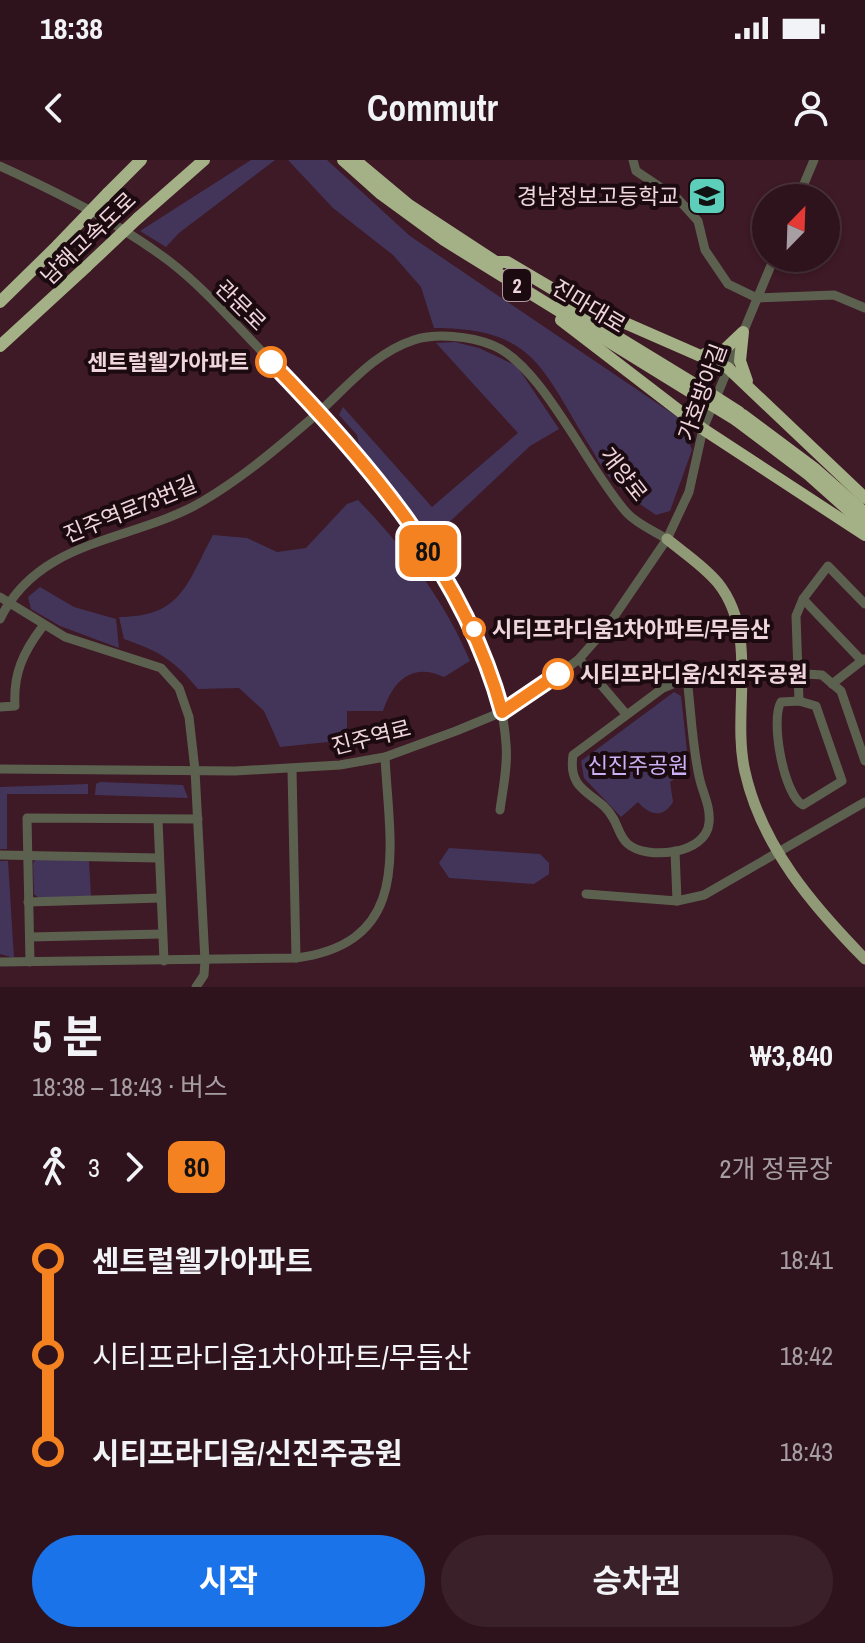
<!DOCTYPE html>
<html lang="ko">
<head>
<meta charset="utf-8">
<style>
	body { margin:0; font-family:"Archivo Narrow","Noto Sans KR",sans-serif; background:#3a2029; color:#f1f3f6; height:100vh; display:flex; flex-direction:column; font-size:30px; white-space:nowrap }
	* { box-sizing:border-box; margin:0 }
	p { font-size:26px; color:#a79ea3 }
	.icon { flex:none; width:44px; height:44px; fill:none; stroke:currentColor; stroke-width:2; stroke-linecap:round; stroke-linejoin:round }
	.map { position:relative; height:827px; overflow:hidden }
	.drawer { display:flex; flex-direction:column; background:#2e131c; flex:1 }
	.drawer>* { flex:none }
	.badge { padding:0 16px; border-radius:12px; font-size:28px; line-height:52px }
	.needle { width:52px; rotate:23deg }
	.buttons { position:absolute; left:752px; top:24px; display:grid; gap:16px }
	.buttons a { display:grid; place-items:center; width:88px; height:88px; border-radius:50%; background:#2e131c; box-shadow:0 2px 6px #0004,0 0 0 2px #49323b; font-size:40px }
	.map>.badge { position:absolute; translate:-50% -50%; box-shadow:0 0 0 4px #fff }
	.legs { display:flex; align-items:center; gap:12px; height:88px; padding:0 32px; font-size:26px }
	.legs p { margin-inline-start:auto }
	.summary { display:flex; align-items:center; justify-content:space-between; height:136px; padding:0 32px }
	h1 { font-size:44px; font-weight:700; line-height:60px }
	.primary-button { display:flex; gap:16px; margin-top:auto; padding:16px 32px }
	.primary-button a { flex:1; height:92px; border-radius:48px; background:#1a73e8; color:#fff; font-size:32px; font-weight:700; line-height:92px; text-align:center }
	.primary-button a+a { background:#3a2029; color:#f1f3f6 }
	ul { padding:0 32px; list-style:none }
	li { display:flex; align-items:center; gap:28px; height:96px; font-size:30px }
	li i { display:grid; place-items:center; width:12px; height:100%; margin:0 10px; background:currentColor }
	li i::after { content:''; width:20px; height:20px; margin:-10px; border:6px solid; border-radius:50%; background:#2e131c }
	li p { margin-inline-start:auto }
	li:first-child i { background:linear-gradient(#0000 50%,currentColor 0) }
	li:last-child i { background:linear-gradient(currentColor 50%,#0000 0) }
	.status { display:flex; justify-content:space-between; align-items:center; height:56px; padding:0 40px; background:#2e131c; direction:ltr }
	.status svg { height:22px; fill:currentColor }
	header { display:flex; justify-content:space-between; align-items:center; height:104px; padding:0 32px; background:#2e131c; font-size:36px; font-weight:700 }
	.map>svg:first-child { display:block }
</style>
</head>
<body>
<div class="status"><b>18:38</b><svg viewBox="0 0 49 12"><path d="M0 12V9h3v3zM5 12V6h3v6zM10 12V3h3v9zM15 12V0h3v12zM26 1h20v11H26zM47 4h2v5h-2z"/></svg></div>
<header><svg class="icon" aria-label="back" viewBox="0 0 24 24"><path d="M15 5l-7 7 7 7"/></svg>Commutr<svg class="icon" aria-label="person" viewBox="0 0 24 24"><circle cx="12" cy="8" r="4"/><path d="M4 21q1-7 8-7t8 7"/></svg></header>
<div class="map">
<svg width="865" height="827" viewBox="0 0 865 827">
	<rect width="100%" height="100%" fill="#3e1926"/>
	<g fill="#43355a">
		<path d="M251 0H275L179 73 166 87 140 71Z"/>
		<path d="M288 0H327L410 76 679 258 692 290 670 351 656 355C641 345 625 334 613 321 603 311 596 296 589 285 542 209 535 168 434 168L421 127 393 95 333 48Z"/>
		<path d="M455 182 479 188 517 206 559 269 530 286 441 370 425 368 360 287 357 275 339 255 343 247 432 347 518 273 436 183Z"/>
		<path d="M358 340C404 388 444 439 470 501L444 517C412 502 393 521 383 551H347V580L280 587 264 551 239 528 198 529C173 499 160 492 124 479L119 457C182 457 187 423 213 375L247 378 277 392 306 388 347 344Z"/>
		<path d="M40 427 74 447 116 459 119 488 60 466 31 449 28 437Z"/>
		<path d="M674 532 681 536 689 609 670 622 673 642C663 659 649 655 638 642L621 657 584 618 581 601Z"/>
		<path d="M100 622 183 625 188 638 95 635 96 624Z"/>
		<path d="M88 624V634H7V689H0V627Z"/>
		<path d="M449 688 540 694 549 703V714L534 724 449 718 439 703Z"/>
		<path d="M36 699 89 701 91 736 39 738 34 734 33 703Z"/>
		<path d="M0 701H8L14 798 0 794Z"/>
	</g>
	<g fill="none" stroke-linecap="round" stroke-linejoin="round">
		<g stroke="#5c614f" stroke-width="9">
			<path d="M633 0 636 11 678 39 698 61 705 90 728 124 757 138 834 135 865 148"/>
			<path d="M0 6C59 33 117 62 169 101 208 131 242 172 277 207 371 305 496 442 506 584 508 606 503 628 500 650"/>
			<path d="M798 38 814 0"/>
			<path d="M0 437 65 477 161 508 179 528 189 557 195 610 205 801 204 815 196 827"/>
			<path d="M803 439 862 501"/>
			<path d="M0 459C40 377 134 382 203 341 245 316 281 285 318 253 348 226 374 193 414 180 436 173 470 176 492 185 542 204 588 310 627 353 637 364 654 371 667 379"/>
			<path d="M579 499 626 554"/>
			<path d="M687 518C691 550 692 584 699 616 702 632 711 646 709 663 706 695 646 700 628 684 620 678 618 666 613 658 599 632 567 635 573 595L663 528 687 518 742 510 822 515 841 531 865 601"/>
			<path d="M832 524 864 499"/>
			<path d="M799 541 816 546 842 621 803 645C784 636 770 560 781 542Z"/>
			<path d="M799 541 796 456 803 439 828 406 865 444"/>
			<path d="M0 547 15 546C13 514 23 492 43 466"/>
			<path d="M0 609 235 611 340 605 385 597 456 571 502 552 538 530 579 499 607 467 667 379 689 332 703 269 774 98"/>
			<path d="M292 610 296 798"/>
			<path d="M158 660 164 801"/>
			<path d="M675 691 677 741"/>
			<path d="M0 695 159 698"/>
			<path d="M586 734 677 741 704 735 865 642"/>
			<path d="M28 742 161 738"/>
			<path d="M30 777 162 774"/>
			<path d="M0 802 296 798C415 783 389 684 385 597"/>
			<path d="M30 802 27 658 198 659"/>
		</g>
		<path stroke="#909a76" stroke-width="11" d="M667 379C684 393 704 406 718 423 760 476 731 551 745 612 762 687 813 746 865 799"/>
		<g stroke="#a4b085" stroke-width="12">
			<path d="M343 0 381 34 444 80 700 238"/>
			<path d="M355 0 409 45 499 104"/>
			<path d="M108 33 141 0"/>
			<path d="M138 58 204 0"/>
			<path d="M495 102H507L568 138 728 208 865 338"/>
			<path d="M0 142 58 85"/>
			<path d="M562 143 703 229"/>
			<path d="M561 160 703 269 865 375"/>
			<path d="M0 186 86 107"/>
			<path d="M705 194 723 191 743 172 740 201 747 221"/>
			<path d="M743 255 814 308 865 353"/>
			<path d="M736 260 809 315 865 365"/>
		</g>
		<g stroke="#a4b085" stroke-width="12">
			<path d="M58 85 108 33"/>
			<path d="M86 107 138 58"/>
			<path d="M703 229 739 252"/>
			<path d="M700 238 736 260"/>
		</g>
	</g>
	<g fill="none" stroke-linecap="round" stroke-linejoin="round">
		<defs>
			<path id="line-1" d="M271 202C369 303 465 414 502 552L558 514"/>
		</defs>
		<use href="#line-1" stroke="#fff" stroke-width="18"/>
		<use href="#line-1" stroke="#f58220" stroke-width="12"/>
	</g>
	<defs>
		<symbol id="school-square" viewBox="-11 -11 22 22"><rect x="-9" y="-9" width="18" height="18" rx="4" fill="#5cceba" stroke="#1b0a0f"/><path d="M0-5L7-2L0 1L-7-2ZM-4 1L0 2.5L4 1V4Q0 6-4 4Z" fill="#111"/></symbol>
	</defs>
	<g fill-rule="evenodd">
		<use href="#school-square" x="685" y="14" width="44" height="44"/>
	</g>
	<g fill="#fff" stroke="#f58220" stroke-width="4">
		<circle cx="271" cy="202" r="14"/>
		<circle cx="474" cy="469" r="10"/>
		<circle cx="558" cy="514" r="14"/>
	</g>
	<g text-anchor="middle" dominant-baseline="central" stroke-width="8" stroke-linejoin="round" paint-order="stroke">
		<rect fill="#1b0a0f" stroke="#af989e" stroke-width="2" x="503" y="109" width="28" height="32" rx="6"/>
		<g font-size="20" font-weight="bold" fill="#efd5dc">
			<text x="517" y="125">2</text>
		</g>
		<g font-size="22" fill="#efd5dc" stroke="#1b0a0f" text-anchor="end">
			<text x="679" y="36">경남정보고등학교</text>
		</g>
		<g font-size="22" fill="#efd5dc" stroke="#1b0a0f">
			<text transform="translate(88 78) rotate(-44)">남해고속도로</text>
			<text transform="translate(241 145) rotate(45)">관문로</text>
			<text transform="translate(589 146) rotate(31)">진마대로</text>
			<text transform="translate(702 232) rotate(-70)">가호방아길</text>
			<text transform="translate(624 314) rotate(52)">개양로</text>
			<text transform="translate(130 349) rotate(-22)">진주역로73번길</text>
			<text transform="translate(371 577) rotate(-14)">진주역로</text>
		</g>
		<g font-size="22" font-weight="bold" fill="#efd5dc" stroke="#1b0a0f" text-anchor="start">
			<text x="249" y="202" text-anchor="end">센트럴웰가아파트</text>
			<text x="492" y="469">시티프라디움1차아파트/무듬산</text>
			<text x="580" y="514">시티프라디움/신진주공원</text>
		</g>
		<g font-size="22" fill="#c9b2f5" stroke="#1b0a0f">
			<text x="638" y="605">신진주공원</text>
		</g>
	</g>
</svg>
<div class="buttons">
<a><svg class="needle" viewBox="-14 -14 28 28"><path d="M0-13l5 13h-10z" fill="#e53935"/><path d="M0 13l5-13h-10z" fill="#a79ea3"/></svg></a>
</div>
<b class="badge" style="left:428px;top:391px;background:#f58220;color:#111">80</b>
</div>
<section class="drawer">
<div class="summary"><div><h1>5 분</h1><p>18:38 – 18:43 · 버스</p></div><b>₩3,840</b></div>
<div class="legs"><svg class="icon" aria-label="walk" viewBox="0 0 24 24"><circle cx="13" cy="4" r="2"/><path d="M13 8l-2 6 4 7M11 14l-3 7M7 12l3-4h3l4 4"/></svg>3<svg class="icon" aria-label="forward" viewBox="0 0 24 24"><path d="M9 5l7 7-7 7"/></svg><b class="badge" style="background:#f58220;color:#111">80</b><p>2개 정류장</p></div>
<ul>
<li><i style="color:#f58220"></i><b>센트럴웰가아파트</b><p>18:41</p></li>
<li><i style="color:#f58220"></i><span>시티프라디움1차아파트/무듬산</span><p>18:42</p></li>
<li><i style="color:#f58220"></i><b>시티프라디움/신진주공원</b><p>18:43</p></li>
</ul>
<div class="primary-button"><a>시작</a><a>승차권</a></div>
</section>
</body>
</html>
